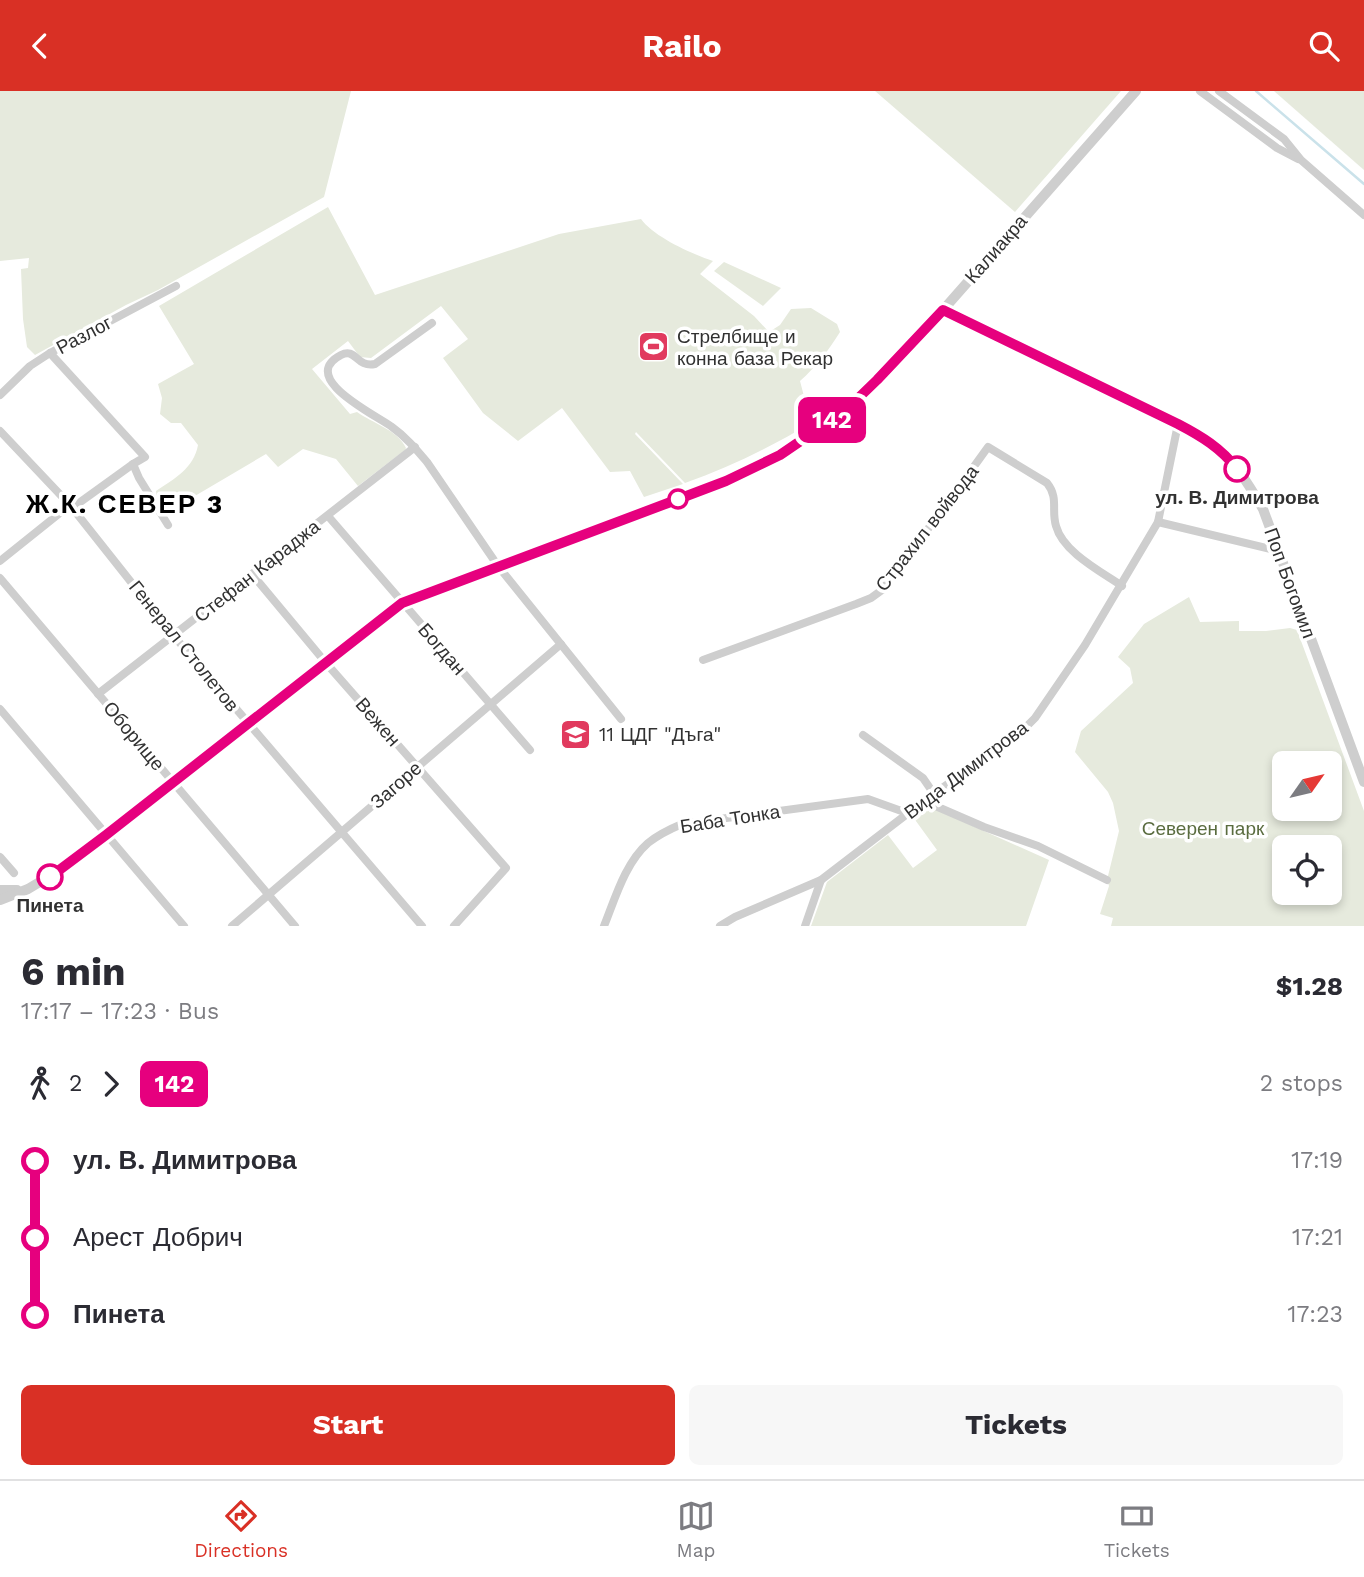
<!DOCTYPE html>
<html lang="en">
<head>
<meta charset="utf-8">
<style>
	body { margin:0; font-family:"Work Sans",sans-serif; background:#f7f7f7; color:#2b2b33; height:100vh; display:flex; flex-direction:column; font-size:26px; white-space:nowrap }
	* { box-sizing:border-box; margin:0 }
	p { font-size:23px; color:#7c7c81 }
	.icon { flex:none; width:38px; height:38px; fill:none; stroke:currentColor; stroke-width:2; stroke-linecap:round; stroke-linejoin:round }
	.map { position:relative; height:835px; overflow:hidden }
	.panel { display:flex; flex-direction:column; background:#fff; flex:1 }
	.panel>* { flex:none }
	.badge { padding:0 14px; border-radius:10px; font-size:24px; line-height:46px }
	.needle { width:46px; rotate:56deg }
	.fabs { position:absolute; left:1272px; top:660px; display:grid; gap:14px }
	.fabs a { display:grid; place-items:center; width:70px; height:70px; border-radius:10px; background:#fff; box-shadow:0 4px 10px #0003; font-size:35px }
	.map>.badge { position:absolute; translate:-50% -50%; box-shadow:0 0 0 4px #fff }
	.legs { display:flex; align-items:center; gap:10px; height:77px; padding:0 21px; font-size:23px }
	.legs p { margin-inline-start:auto }
	.overview { display:flex; align-items:center; justify-content:space-between; height:119px; padding:0 21px }
	h1 { font-size:38px; font-weight:700; line-height:52px }
	.button { display:flex; gap:14px; margin-top:auto; padding:14px 21px }
	.button a { flex:1; height:80px; border-radius:10px; background:#d93025; color:#fff; font-size:28px; font-weight:700; line-height:80px; text-align:center }
	.button a+a { background:#f7f7f7; color:#2b2b33 }
	ul { padding:0 21px; list-style:none }
	li { display:flex; align-items:center; gap:24px; height:77px; font-size:26px }
	li i { display:grid; place-items:center; width:10px; height:100%; margin:0 9px; background:currentColor }
	li i::after { content:''; width:18px; height:18px; margin:-9px; border:5px solid; border-radius:50%; background:#fff }
	li p { margin-inline-start:auto }
	li:first-child i { background:linear-gradient(#0000 50%,currentColor 0) }
	li:last-child i { background:linear-gradient(currentColor 50%,#0000 0) }
	header { display:flex; justify-content:space-between; align-items:center; height:91px; padding:0 21px; background:#d93025; color:#fff; font-size:32px; font-weight:700 }
	.tabs { display:flex; justify-content:space-around; align-items:center; height:98px; border-top:2px solid #e1e1e2; background:#fff; font-size:19px; color:#7c7c81 }
	.tabs a { display:grid; justify-items:center; gap:4px }
	.tabs .active { color:#d93025 }
	.map>svg:first-child { display:block }
</style>
</head>
<body>
<header><svg class="icon" aria-label="back" viewBox="0 0 24 24"><path d="M15 5l-7 7 7 7"/></svg>Railo<svg class="icon" aria-label="search" viewBox="0 0 24 24"><circle cx="10" cy="10" r="6"/><path d="M15 15l6 6"/></svg></header>
<div class="map">
<svg width="1364" height="835" viewBox="0 0 1364 835">
	<rect width="100%" height="100%" fill="#fff"/>
	<g fill="#e6eadd" fill-rule="evenodd">
		<path d="M0 0H351L324 106 158 199 126 214 35 264 27 256 23 228 21 178 28 177 29 167 0 170Z"/>
		<path d="M875 0H1121L1015 121Z"/>
		<path d="M1274 0H1364V79Z"/>
		<path d="M328 116 375 204 559 143 641 128C654 146 692 163 713 170L700 183 754 225 769 241 780 234 791 218 811 217 837 233 840 241C828 260 816 276 800 290L811 332C771 356 729 376 685 392L636 341 635 343 683 393 644 406 630 380 610 381 562 317 518 350 483 322 443 267 468 248 441 215 371 267 360 266 348 250 312 278 350 323 357 321C372 332 398 339 406 357L405 359 358 395 336 368 303 358 278 376 266 363 166 422 157 407 156 400C174 388 194 377 198 354L181 332H171L160 323 162 307 158 293 194 273 159 215Z"/>
		<path d="M724 171 781 197 763 215 714 180Z"/>
		<path d="M1189 506 1200 531 1239 530V540H1266L1290 537 1297 539 1364 720V835H1111L1113 827 1100 823 1109 795 1107 789 1119 740 1113 712 1108 701 1075 661 1081 640 1133 592 1130 577 1118 566 1144 533ZM1284 672H1330V718H1284ZM1284 756H1330V802H1284Z"/>
		<path d="M928 715 1049 769 1026 835H811L827 791 888 744 913 777 937 759 913 726Z"/>
	</g>
	<g fill="none" stroke-linecap="round" stroke-linejoin="round">
		<path stroke="#cae2ea" stroke-width="2.5" d="M1256 0 1364 93"/>
		<g stroke="#cecece" stroke-width="8">
			<path d="M1200 0 1277 57 1298 68"/>
			<path d="M1219 0 1284 48 1301 69 1364 124"/>
			<path d="M432 232 375 273C356 277 356 256 341 264 297 287 376 324 392 336 406 346 416 358 427 371L498 475 621 628"/>
			<path d="M50 262 145 366 133 373 72 417"/>
			<path d="M0 304 30 275 50 262 176 195"/>
			<path d="M0 340 70 414 173 544 422 835"/>
			<path d="M133 373 139 387 168 434"/>
			<path d="M328 425 530 659"/>
			<path d="M1158 431 1279 460"/>
			<path d="M0 470 70 414"/>
			<path d="M252 483 326 572 506 777 454 835"/>
			<path d="M0 487 295 835"/>
			<path d="M703 569 856 513 871 507 882 499 914 455 936 428 988 356 1047 392C1059 407 1051 419 1056 435 1063 461 1100 480 1122 495"/>
			<path d="M98 603 415 356"/>
			<path d="M0 618 184 835"/>
			<path d="M863 644 923 687 934 703"/>
			<path d="M924 710 984 736 1038 755 1107 789"/>
			<path d="M0 766 14 782"/>
			<path d="M232 835 561 553"/>
			<path d="M604 835C615 808 625 772 648 752 658 744 670 738 682 733L868 708 907 722"/>
			<path d="M720 835 735 826 821 789 924 710 1022 640 1035 627 1085 554 1158 431 1178 333"/>
			<path d="M805 835 821 789"/>
		</g>
		<g stroke="#cecece" stroke-width="10">
			<path d="M943 219 1178 333C1188 338 1199 342 1208 349 1232 366 1248 392 1263 418L1364 691"/>
			<path d="M0 799H17"/>
			<path d="M0 809 28 798 63 777 402 512 726 390 780 364 823 335 846 319 888 278 943 219 1136 0"/>
		</g>
	</g>
	<g fill="none" stroke-linecap="round" stroke-linejoin="round">
		<defs>
			<path id="line-1" d="M50 786 106 744 402 512 668 412 726 390 780 364 846 319 877 289 943 219 1178 333C1201 345 1221 357 1237 378"/>
		</defs>
		<use href="#line-1" stroke="#fff" stroke-width="16"/>
		<use href="#line-1" stroke="#e6007e" stroke-width="10"/>
	</g>
	<defs>
		<symbol id="stadium-square" viewBox="-11 -11 22 22"><rect x="-9" y="-9" width="18" height="18" rx="4" fill="#e13a5e" stroke="#fff"/><path d="M0-5a6.5 5 0 1 0 0 10a6.5 5 0 1 0 0-10ZM-3.5-1.8h7v3.6h-7Z" fill="#fff"/></symbol>
		<symbol id="school-square" viewBox="-11 -11 22 22"><rect x="-9" y="-9" width="18" height="18" rx="4" fill="#e13a5e" stroke="#fff"/><path d="M0-5L7-2L0 1L-7-2ZM-4 1L0 2.5L4 1V4Q0 6-4 4Z" fill="#fff"/></symbol>
	</defs>
	<g fill-rule="evenodd">
		<use href="#stadium-square" x="636" y="238" width="35" height="35"/>
		<use href="#school-square" x="558" y="626" width="35" height="35"/>
	</g>
	<g fill="#fff" stroke="#e6007e" stroke-width="3.5">
		<circle cx="1237" cy="378" r="12"/>
		<circle cx="678" cy="408" r="9"/>
		<circle cx="50" cy="786" r="12"/>
	</g>
	<g text-anchor="middle" dominant-baseline="central" stroke-width="7" stroke-linejoin="round" paint-order="stroke">
		<g font-size="19" fill="#313131" stroke="#fff">
			<text transform="translate(996 158) rotate(-49)">Калиакра</text>
			<text transform="translate(84 244) rotate(-28)">Разлог</text>
			<text transform="translate(927 437) rotate(-52)">Страхил войвода</text>
			<text transform="translate(257 480) rotate(-38)">Стефан Караджа</text>
			<text transform="translate(1290 492) rotate(70)">Поп Богомил</text>
			<text transform="translate(184 555) rotate(51)">Генерал Столетов</text>
			<text transform="translate(442 558) rotate(49)">Богдан</text>
			<text transform="translate(378 631) rotate(49)">Вежен</text>
			<text transform="translate(134 645) rotate(50)">Оборище</text>
			<text transform="translate(966 679) rotate(-37)">Вида Димитрова</text>
			<text transform="translate(396 694) rotate(-41)">Загоре</text>
			<text transform="translate(730 728) rotate(-9)">Баба Тонка</text>
		</g>
		<g font-size="19" fill="#313131" stroke="#fff" text-anchor="start">
			<text x="677" y="245">Стрелбище и<tspan x="677" dy="22">конна база Рекар</tspan></text>
			<text x="599" y="643">11 ЦДГ "Дъга"</text>
		</g>
		<g font-size="19" font-weight="bold" fill="#313131" stroke="#fff">
			<text x="1237" y="406">ул. В. Димитрова</text>
			<text x="50" y="814">Пинета</text>
		</g>
		<g font-size="19" fill="#5a6c3f" stroke="#fff">
			<text x="1203" y="737">Северен парк</text>
		</g>
		<g font-size="26" font-weight="bold" letter-spacing="2" fill="#000" stroke="#fff">
			<text x="125" y="413">Ж.К. СЕВЕР 3</text>
		</g>
	</g>
</svg>
<div class="fabs">
<a><svg class="needle" viewBox="-14 -14 28 28"><path d="M0-13l5 13h-10z" fill="#e53935"/><path d="M0 13l5-13h-10z" fill="#7c7c81"/></svg></a>
<a><svg class="icon" aria-label="locate" viewBox="0 0 24 24"><circle cx="12" cy="12" r="6"/><path d="M12 2v4M12 18v4M2 12h4M18 12h4"/></svg></a>
</div>
<b class="badge" style="left:832px;top:329px;background:#e6007e;color:#fff">142</b>
</div>
<section class="panel">
<div class="overview"><div><h1>6 min</h1><p>17:17 – 17:23 · Bus</p></div><b>$1.28</b></div>
<div class="legs"><svg class="icon" aria-label="walk" viewBox="0 0 24 24"><circle cx="13" cy="4" r="2"/><path d="M13 8l-2 6 4 7M11 14l-3 7M7 12l3-4h3l4 4"/></svg>2<svg class="icon" aria-label="forward" viewBox="0 0 24 24"><path d="M9 5l7 7-7 7"/></svg><b class="badge" style="background:#e6007e;color:#fff">142</b><p>2 stops</p></div>
<ul>
<li><i style="color:#e6007e"></i><b>ул. В. Димитрова</b><p>17:19</p></li>
<li><i style="color:#e6007e"></i><span>Арест Добрич</span><p>17:21</p></li>
<li><i style="color:#e6007e"></i><b>Пинета</b><p>17:23</p></li>
</ul>
<div class="button"><a>Start</a><a>Tickets</a></div>
</section>
<nav class="tabs">
<a class="active"><svg class="icon" aria-label="directions" viewBox="0 0 24 24"><path d="M12 3l9 9-9 9-9-9zM9 14v-3h6M13 9l2 2-2 2"/></svg>Directions</a>
<a><svg class="icon" aria-label="map" viewBox="0 0 24 24"><path d="M3 6l6-2 6 2 6-2v14l-6 2-6-2-6 2zM9 4v14M15 6v14"/></svg>Map</a>
<a><svg class="icon" aria-label="tickets" viewBox="0 0 24 24"><path d="M3 7h18v10H3zM15 7v10"/></svg>Tickets</a>
</nav>
</body>
</html>
